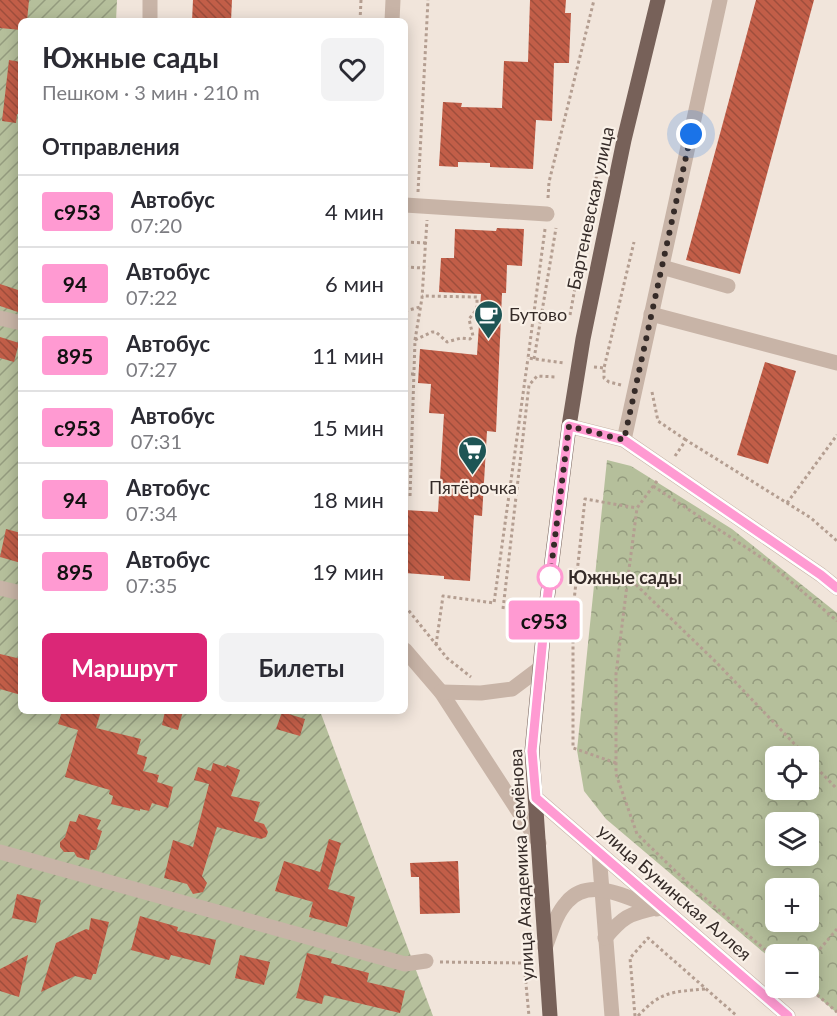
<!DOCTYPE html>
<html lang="ru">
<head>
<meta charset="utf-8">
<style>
	body { margin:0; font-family:Lato,sans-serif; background:#f2f2f3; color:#2b2b33; height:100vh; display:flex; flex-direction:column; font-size:22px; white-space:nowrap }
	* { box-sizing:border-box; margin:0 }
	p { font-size:20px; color:#7c7c81 }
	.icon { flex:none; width:33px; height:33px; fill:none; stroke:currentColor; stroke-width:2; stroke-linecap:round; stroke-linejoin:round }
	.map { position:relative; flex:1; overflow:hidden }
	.panel { position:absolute; left:18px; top:18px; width:390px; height:696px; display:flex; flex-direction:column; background:#fff; border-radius:9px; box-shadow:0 3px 15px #0003 }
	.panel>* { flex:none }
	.badge { padding:0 12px; border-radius:4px; font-size:21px; line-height:39px }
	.fabs { position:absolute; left:765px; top:746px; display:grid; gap:12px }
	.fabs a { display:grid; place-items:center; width:54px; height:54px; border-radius:9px; background:#fff; box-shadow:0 3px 15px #0003; font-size:30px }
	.you { position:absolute; width:30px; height:30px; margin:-15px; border:4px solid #fff; border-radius:50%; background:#1a73e8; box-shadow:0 0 0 9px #1a73e833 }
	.map>.badge { position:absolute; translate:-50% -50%; box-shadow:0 0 0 3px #fff }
	h2 { padding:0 24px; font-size:22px; line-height:54px }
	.round { display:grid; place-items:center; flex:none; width:63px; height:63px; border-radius:9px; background:#f2f2f3 }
	.head { display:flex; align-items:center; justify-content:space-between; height:102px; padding:0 24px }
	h1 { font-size:28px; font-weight:700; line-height:45px }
	.cta { display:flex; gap:12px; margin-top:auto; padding:12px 24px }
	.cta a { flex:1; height:69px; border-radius:9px; background:#db2777; color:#fff; font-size:24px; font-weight:700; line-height:69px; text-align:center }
	.cta a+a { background:#f2f2f3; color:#2b2b33 }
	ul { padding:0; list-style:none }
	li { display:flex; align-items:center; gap:18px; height:72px; padding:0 24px; border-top:2px solid #e1e1e2 }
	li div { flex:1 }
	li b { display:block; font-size:22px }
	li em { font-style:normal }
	li .badge { min-width:66px; font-weight:700; text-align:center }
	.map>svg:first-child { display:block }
</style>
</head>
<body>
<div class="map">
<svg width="837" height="1016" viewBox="0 0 837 1016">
	<defs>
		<pattern id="park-crowns" width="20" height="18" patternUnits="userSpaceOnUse" patternTransform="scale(1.5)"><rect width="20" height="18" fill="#b5bf9b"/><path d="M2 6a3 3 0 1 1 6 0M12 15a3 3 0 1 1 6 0" fill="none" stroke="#949b7e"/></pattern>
		<pattern id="garden-furrows" width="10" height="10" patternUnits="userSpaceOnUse" patternTransform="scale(1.5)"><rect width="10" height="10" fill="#b5bf9b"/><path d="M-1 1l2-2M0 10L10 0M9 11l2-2" fill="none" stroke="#949b7e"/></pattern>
		<pattern id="building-back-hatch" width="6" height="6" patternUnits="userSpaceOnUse" patternTransform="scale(1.5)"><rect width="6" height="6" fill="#c25e48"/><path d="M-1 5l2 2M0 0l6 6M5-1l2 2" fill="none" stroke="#9e4e3c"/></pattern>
	</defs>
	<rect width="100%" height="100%" fill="#f1e5db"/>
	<path fill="url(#park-crowns)" fill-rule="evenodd" d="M607 460 631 466 732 529 837 613V1013L806 987H808V954H776L775 962 606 819 584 791 577 750ZM776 756H808V789H776ZM776 822H808V855H776ZM776 888H808V921H776Z"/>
	<path fill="url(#garden-furrows)" d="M0 0H117L116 21H21V711H320L433 1016H0Z"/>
	<g fill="url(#building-back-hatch)">
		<path d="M0 0H29L27 21H21V30L0 28Z"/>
		<path d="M193 0H232L231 21H192Z"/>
		<path d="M530 0H566L565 13H571L569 63H554L552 121 536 120 533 169 490 167V163L458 162V167L439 166 443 102 462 103 461 107 502 108 504 61 528 62Z"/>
		<path d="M756 0H814L740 274 686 260Z"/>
		<path d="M9 60 21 62V115L17 114 16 123 2 121Z"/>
		<path d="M497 228 524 229 522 266 507 265 506 293H502L496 432 487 431 482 516 474 515 470 581 444 579V576L405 573V510L438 512 444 414 429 413 431 384 418 383 420 349 477 355 481 294 439 292 441 258H454L455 229 496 231Z"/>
		<path d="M0 284 21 291V313L0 306Z"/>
		<path d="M0 337 19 343 14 362 0 358Z"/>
		<path d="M765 362 796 371 768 464 737 455Z"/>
		<path d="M6 529 21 533V563L0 557Z"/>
		<path d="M0 654 21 659V695L0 689Z"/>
		<path d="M62 711H101L96 728 141 739 137 754 147 757 143 771 159 775 157 782 173 787 168 808 152 803 149 811 140 809V811L111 804 113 796 109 794 110 790 65 777 78 730 58 724Z"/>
		<path d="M165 711H183L178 730 162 725Z"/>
		<path d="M282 712 305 719 300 736 276 729Z"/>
		<path d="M213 763 226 767 227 765 240 770 231 796 260 802 254 821 264 824 268 832 266 837 261 839 217 827 202 876 207 883 203 892 193 894 187 884 164 878 173 840 193 847 209 784 194 780 198 767 211 771Z"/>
		<path d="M79 814 101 820 97 829 102 831 96 850H91L89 860 77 857 74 852H64L60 847V842L65 837 70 821 76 822Z"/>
		<path d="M329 839 341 843 328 889 355 897 347 927 309 917 313 902 275 891 284 861 320 872Z"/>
		<path d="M458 861 460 913 420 914 419 877H411L410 863Z"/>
		<path d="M17 894 41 900 36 923 12 918Z"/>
		<path d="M140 916 178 927 177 931 216 940 210 965 171 955 169 960 131 950Z"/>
		<path d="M91 918 109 922 96 974H93L91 980 75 976 41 992 56 943 86 929 89 930Z"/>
		<path d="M307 953 332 959 331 963 369 973 367 982 405 991 400 1013 324 995 322 1004 296 998Z"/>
		<path d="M28 955 19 997 0 991V969Z"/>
		<path d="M240 955 270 962 264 985 235 978Z"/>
	</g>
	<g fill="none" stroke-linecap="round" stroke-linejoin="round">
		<g stroke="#b49e91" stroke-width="3" stroke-dasharray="3 3" stroke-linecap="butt">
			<path d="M360 21 361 0"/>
			<path d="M418 192 428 0"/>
			<path d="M548 198 549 182 594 0"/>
			<path d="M545 229 528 358 564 363"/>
			<path d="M405 242 426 243"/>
			<path d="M405 267 424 268"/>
			<path d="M405 311 420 307"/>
			<path d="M570 315 593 190 607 136"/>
			<path d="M415 340 432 332H436L447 342 461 338 470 339 473 336 469 319 477 309V297L422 296"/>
			<path d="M534 359 556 228"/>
			<path d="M594 367 604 368"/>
			<path d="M405 374H414"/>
			<path d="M621 385 609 382 604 378V368L634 242"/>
			<path d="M652 392 658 421 686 440"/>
			<path d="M675 456 686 440 811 518 837 541"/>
			<path d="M657 481 637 508 628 577 717 663 806 756"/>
			<path d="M653 486 768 562 837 621"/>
			<path d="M405 497H410L415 340 422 298 427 220"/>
			<path d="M787 503 837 435"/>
			<path d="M628 577 616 674V774L637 834 692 887 776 959"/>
			<path d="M405 606 447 658 471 677"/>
			<path d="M503 609 529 385 537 376 556 377"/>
			<path d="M436 645 443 596 494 603 528 358"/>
			<path d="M808 759 837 789"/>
			<path d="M616 763 573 748V610L585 499 637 508"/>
			<path d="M440 962 524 963 529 1016"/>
			<path d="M808 963 837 929"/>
			<path d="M808 987 837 1012"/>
			<path d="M635 1016 630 958 648 938 737 1016"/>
			<path d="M638 1016C661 991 672 992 705 989"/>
		</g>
		<g stroke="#c8b4a7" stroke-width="15">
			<path d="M150 0V21"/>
			<path d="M392 21 393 0"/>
			<path d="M405 205 547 214"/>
			<path d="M662 267 728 286"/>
			<path d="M651 314 837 363"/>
			<path d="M0 318 21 323"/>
			<path d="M569 426 624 440 821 575 837 588"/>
			<path d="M624 440 720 0"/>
			<path d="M0 588 21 593"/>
			<path d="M405 650 441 692 539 843"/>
			<path d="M441 692 481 693 512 689 540 668"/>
			<path d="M536 798 788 1016"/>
			<path d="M0 852 405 964 426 961"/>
			<path d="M599 853 612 1016"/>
			<path d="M605 938C623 917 628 914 656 908"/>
			<path d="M545 948C551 933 555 915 567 902 590 875 631 899 657 909"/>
		</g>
		<path stroke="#776159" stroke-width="15" d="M550 1016 532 751 545 616 569 426 583 339 624 140 658 0"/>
	</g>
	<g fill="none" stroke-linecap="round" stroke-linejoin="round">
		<defs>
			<path id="line" d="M788 1016 536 798 532 751 545 616 569 426 624 440 821 575 837 588"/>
		</defs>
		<use href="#line" stroke="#fff" stroke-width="14"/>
		<use href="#line" stroke="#ff9ad2" stroke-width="9"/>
		<path stroke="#352b28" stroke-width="6" stroke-dasharray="0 10.8" d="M550 577 569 426 624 440 691 134"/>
	</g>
	<defs>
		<symbol id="cafe-pin" viewBox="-11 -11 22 30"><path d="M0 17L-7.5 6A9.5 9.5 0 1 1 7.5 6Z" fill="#1e5555" stroke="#f9f0e7"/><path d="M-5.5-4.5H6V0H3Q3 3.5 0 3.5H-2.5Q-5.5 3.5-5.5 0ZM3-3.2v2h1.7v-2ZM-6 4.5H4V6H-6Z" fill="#fff"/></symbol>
		<symbol id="supermarket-pin" viewBox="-11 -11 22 30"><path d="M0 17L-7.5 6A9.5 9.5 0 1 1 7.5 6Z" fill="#1e5555" stroke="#f9f0e7"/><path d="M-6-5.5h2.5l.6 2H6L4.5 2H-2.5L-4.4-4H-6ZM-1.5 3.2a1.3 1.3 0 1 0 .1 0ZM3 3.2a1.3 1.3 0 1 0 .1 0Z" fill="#fff"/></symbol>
	</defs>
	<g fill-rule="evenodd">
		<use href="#cafe-pin" x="472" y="298" width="33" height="45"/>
		<use href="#supermarket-pin" x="456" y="434" width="33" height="45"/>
	</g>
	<circle fill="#fff" stroke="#ff9ad2" stroke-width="3" cx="550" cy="577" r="12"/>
	<g text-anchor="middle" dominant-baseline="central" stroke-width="4.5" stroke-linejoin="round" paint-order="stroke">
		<g font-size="18" fill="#352b28" stroke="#f9f0e7">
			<text transform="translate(590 208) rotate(-78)">Бартеневская улица</text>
			<text transform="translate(521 865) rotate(-93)">улица Академика Семёнова</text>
			<text transform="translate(675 892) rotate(41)">улица Бунинская Аллея</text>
		</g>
		<g font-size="18" fill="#352b28" stroke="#f9f0e7" text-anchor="start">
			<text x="509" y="314">Бутово</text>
			<text x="473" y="487" text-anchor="middle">Пятёрочка</text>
		</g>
		<g font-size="18" font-weight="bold" fill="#352b28" stroke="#f9f0e7" text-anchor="start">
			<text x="568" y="577">Южные сады</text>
		</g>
	</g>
</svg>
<div class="fabs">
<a><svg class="icon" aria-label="locate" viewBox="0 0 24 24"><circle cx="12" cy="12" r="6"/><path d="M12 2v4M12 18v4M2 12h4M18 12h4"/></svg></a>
<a><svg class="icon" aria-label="layers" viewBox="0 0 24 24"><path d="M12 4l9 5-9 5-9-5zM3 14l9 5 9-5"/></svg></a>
<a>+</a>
<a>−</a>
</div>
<div class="you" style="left:691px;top:134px"></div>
<b class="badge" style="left:544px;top:620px;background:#ff9ad2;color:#111">с953</b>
<section class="panel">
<div class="head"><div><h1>Южные сады</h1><p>Пешком · 3 мин · 210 m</p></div><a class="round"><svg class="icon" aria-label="heart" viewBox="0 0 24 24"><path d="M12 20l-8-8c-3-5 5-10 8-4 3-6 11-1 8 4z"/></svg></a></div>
<h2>Отправления</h2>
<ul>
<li><span class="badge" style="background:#ff9ad2;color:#111">с953</span><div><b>Автобус</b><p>07:20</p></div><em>4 мин</em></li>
<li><span class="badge" style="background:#ff9ad2;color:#111">94</span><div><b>Автобус</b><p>07:22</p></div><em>6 мин</em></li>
<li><span class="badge" style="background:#ff9ad2;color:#111">895</span><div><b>Автобус</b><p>07:27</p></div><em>11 мин</em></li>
<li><span class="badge" style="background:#ff9ad2;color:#111">с953</span><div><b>Автобус</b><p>07:31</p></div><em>15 мин</em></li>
<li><span class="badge" style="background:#ff9ad2;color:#111">94</span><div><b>Автобус</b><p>07:34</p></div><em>18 мин</em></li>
<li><span class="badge" style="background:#ff9ad2;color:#111">895</span><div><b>Автобус</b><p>07:35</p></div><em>19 мин</em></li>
</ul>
<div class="cta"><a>Маршрут</a><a>Билеты</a></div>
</section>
</div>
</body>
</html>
